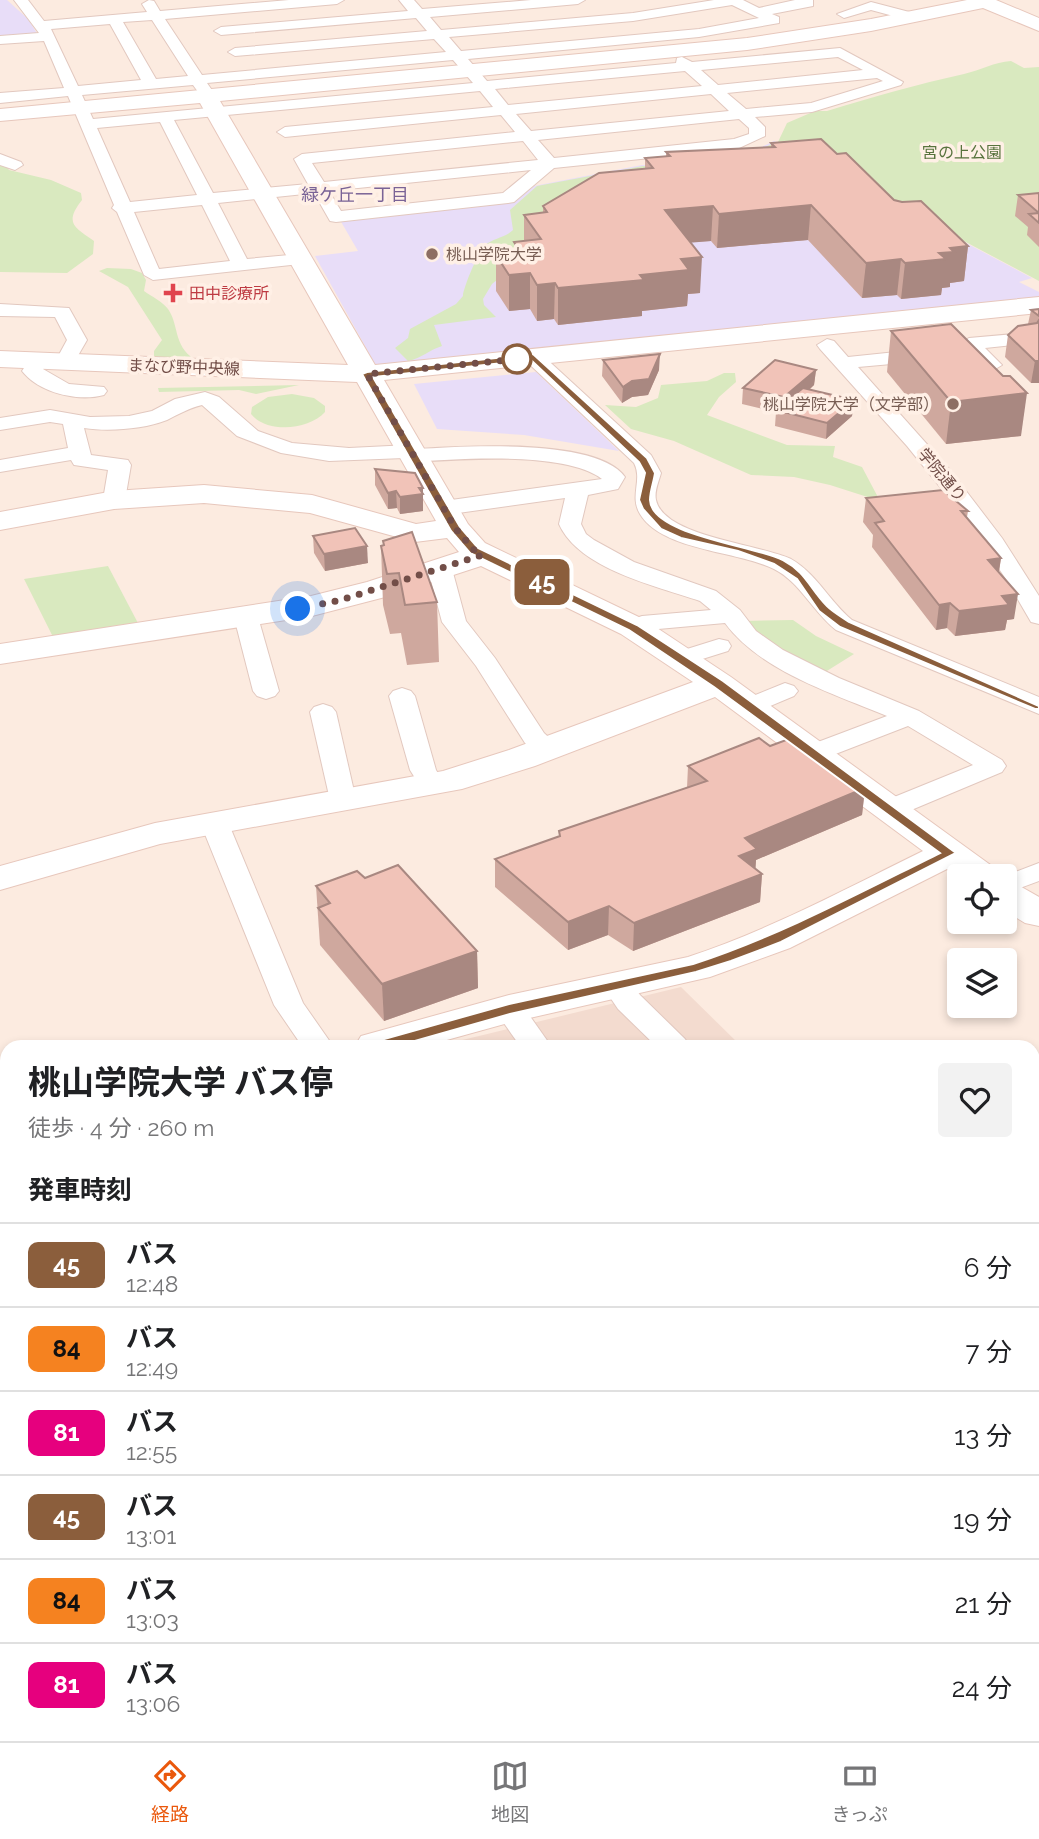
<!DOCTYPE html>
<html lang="ja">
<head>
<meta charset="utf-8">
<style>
	body { margin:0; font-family:Raleway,"Noto Sans JP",sans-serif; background:#f2f2f2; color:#202124; height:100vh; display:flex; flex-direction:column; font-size:26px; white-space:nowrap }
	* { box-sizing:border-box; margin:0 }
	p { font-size:23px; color:#757577 }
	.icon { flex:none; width:38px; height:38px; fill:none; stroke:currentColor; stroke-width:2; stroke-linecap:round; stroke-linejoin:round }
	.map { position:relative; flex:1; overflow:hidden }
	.details { position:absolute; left:0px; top:1040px; width:1040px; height:702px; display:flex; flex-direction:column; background:#fff; border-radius:21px 21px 0 0; box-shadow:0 4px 10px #0003 }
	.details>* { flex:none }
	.badge { padding:0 14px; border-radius:10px; font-size:24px; line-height:46px }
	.fabs { position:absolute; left:947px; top:864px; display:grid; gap:14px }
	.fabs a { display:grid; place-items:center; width:70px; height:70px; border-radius:7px; background:#fff; box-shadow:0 4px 10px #0003; font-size:35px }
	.you { position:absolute; width:35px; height:35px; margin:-18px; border:5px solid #fff; border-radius:50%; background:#1a73e8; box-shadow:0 0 0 10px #1a73e833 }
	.map>.badge { position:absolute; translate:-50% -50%; box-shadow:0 0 0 4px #fff }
	h2 { padding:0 28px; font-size:26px; line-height:63px }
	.round { display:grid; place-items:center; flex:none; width:74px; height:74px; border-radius:7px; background:#f2f2f2 }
	.summary { display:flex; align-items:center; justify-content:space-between; height:119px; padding:0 28px }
	h1 { font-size:33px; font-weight:700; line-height:52px }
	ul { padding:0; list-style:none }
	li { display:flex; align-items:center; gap:21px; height:84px; padding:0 28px; border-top:2px solid #e0e0e0 }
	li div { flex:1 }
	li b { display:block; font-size:26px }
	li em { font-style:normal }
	li .badge { min-width:77px; font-weight:700; text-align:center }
	.dock { display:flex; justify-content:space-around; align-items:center; height:98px; border-top:2px solid #e0e0e0; background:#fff; font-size:19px; color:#757577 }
	.dock a { display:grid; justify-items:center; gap:4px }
	.dock .active { color:#ea580c }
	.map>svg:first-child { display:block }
</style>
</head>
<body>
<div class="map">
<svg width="1039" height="1741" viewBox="0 0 1039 1741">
	<rect width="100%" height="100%" fill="#fcebe0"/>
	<g fill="#f3dbcf">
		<path d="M681 987 741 1046H458L454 1042Z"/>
		<path d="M1033 1118 1039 1124V1437L1033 1430Z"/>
		<path d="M1039 1540V1741H743L739 1734H1032V1542Z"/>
		<path d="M7 1578V1734H121L124 1741H0V1582Z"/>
	</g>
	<g fill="#e8ddf8" fill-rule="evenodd">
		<path d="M0 0H7L28 19 38 35 0 38Z"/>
		<path d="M774 141 1032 278 1019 282 1039 292V300L382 366 375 364 315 256 358 251 340 220 514 202 534 186 642 165 687 167 739 158ZM827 237 940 295 881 294 882 296 862 298Z"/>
		<path d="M536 372 619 451 524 435 437 429 414 384Z"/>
	</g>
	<g fill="#d9e9bf">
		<path d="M1011 61 1024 68 1039 67V281L778 142 787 123 815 111H827C873 97 918 84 964 74 981 70 994 62 1011 61Z"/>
		<path d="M774 143 822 170 519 249 509 255 502 276 492 284 483 299 484 305 496 317 434 325 442 346C429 350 422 358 408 361L395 348 408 338 410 329 456 304 463 296C462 291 479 250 484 246 493 238 505 238 513 230L510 210 537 186 643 166 686 168 741 158Z"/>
		<path d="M0 162 6 165 9 170 51 180 81 193 82 200C64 223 74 227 94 241L93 254 67 273 0 272Z"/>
		<path d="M107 268 131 269 142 273 146 280 144 291C151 296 163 302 168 309 179 324 173 345 194 359L154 357V351L162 340 128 287 99 271Z"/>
		<path d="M724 373H735L736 382 719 397 707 415 787 445 835 446 833 457 862 467 880 501 830 485 794 477 751 475 674 441 631 429 605 405 636 407 658 398 661 385 707 381Z"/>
		<path d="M299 385 256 394 239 390 159 392 158 388Z"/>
		<path d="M292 394 314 398 325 406V412C309 430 267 434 251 414L252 407 268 397Z"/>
		<path d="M108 566 139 625 53 637 24 579Z"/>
		<path d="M793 620 816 636 854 654 822 674 777 653 743 621Z"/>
		<path d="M333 1734H432L421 1741H336Z"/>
	</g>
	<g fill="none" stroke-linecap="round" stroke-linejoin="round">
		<defs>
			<g id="street">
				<path d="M14 0H28L44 21 147 12 142 4 149 0 154 1 160 11 289 0H344L337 4 165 19 202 75 446 52 434 39 235 56 228 52 235 48 427 31 416 18 221 35 214 31 221 27 408 11 399 0H414L422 9 531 0H585L578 4 430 17 441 30 633 13 714 0H743L759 8 795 0H813V6L772 14 779 17V23L699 37 468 59 487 81 676 63 677 58 682 57 692 62 840 48 903 82 901 85 812 112 755 117 765 127V136L737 149 554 168 514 202 508 203 336 222 330 221 314 193 218 203 247 259 300 254 309 259 300 264 153 280 144 275 117 212 112 208 114 205 68 96 0 103V93L64 88 44 41 0 44V36L39 33ZM732 5 759 18 699 29 461 51 449 37 633 21ZM152 20 188 76 156 79 123 22ZM110 24 141 80 78 86 51 29ZM838 57 863 70 718 85 701 70ZM453 60 473 83 93 119 82 95 193 85 201 96 206 98 214 93 207 83ZM685 71 702 86 508 105 495 89ZM877 78 883 81 811 103 746 109 727 93ZM480 91 493 107 285 127 277 132 285 137 501 115 515 132 302 154 294 159 308 184 213 193 174 120ZM711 94 729 111 531 131 516 114ZM739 119 749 128V134L734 139 554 158 538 140ZM160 122 197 195 130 202 97 128ZM523 141 538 160 324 182 312 163ZM531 170 503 193 341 211 329 191ZM202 205 230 261 159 269 134 212Z"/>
				<path d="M871 2 917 14 919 17 912 21 871 10 844 18 837 14Z"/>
				<path d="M0 154 21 162 23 165 15 170 0 165Z"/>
				<path d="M0 304 69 308 87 340 72 366 65 368 55 362 67 340 55 317 0 316Z"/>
				<path d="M1025 333 1035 339 1032 343 985 348 1002 365 992 371 985 369 959 344 969 338Z"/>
				<path d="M827 339 834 341 848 357 925 349 932 351 935 355 925 361 858 367 950 470 1002 538 1039 596V624L1031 622 1006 579 961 513 907 446 820 349 817 345Z"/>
				<path d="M533 351 540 353 651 455 661 473C659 481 654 491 656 500 664 537 760 544 791 559 816 573 830 602 852 620L1039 697V714L836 630C813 612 800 582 774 569 739 551 662 551 640 514 629 496 643 480 634 463L526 361 523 357Z"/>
				<path d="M38 355 48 361 43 369 69 384 104 387 107 391 104 395C78 402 39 393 22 371L31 357Z"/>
				<path d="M205 392 219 397 258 431 292 443 349 448 410 445 419 449C463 446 598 438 625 477L618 489 588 495 581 524 586 534 594 540 634 562 716 591 740 610 756 631 783 650 839 678 919 711 1002 760 1006 766 1002 772 897 816 887 818 877 816 873 810 877 804 973 765 908 726 820 760 811 762 802 760 798 754 802 748 887 716C834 694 760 671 725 623L647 630 633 634 625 632 621 627 625 622 642 616 711 610 700 601C656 586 579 569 559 524L565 498 444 515 436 513 433 508 436 503 444 501 602 479C565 451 460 459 413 462L404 458 329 461 281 453 237 436 202 405C189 408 179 414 167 420 144 429 109 432 84 428L91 455 128 460 131 465 125 500 122 505H106L103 500 108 470 74 465 71 460 0 472V460L68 448 63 424 50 422 0 430V418L50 410 90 417 129 416 152 411 175 399Z"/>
				<path d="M440 562 448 564 452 569 466 621 495 658 544 733 560 748 556 754 547 756 538 754 525 743 476 666 442 622 428 569 432 564Z"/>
				<path d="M246 610 254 612 258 617 279 691 275 696 266 699 257 696 253 691 234 617 238 612Z"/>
				<path d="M719 639 728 641 731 646 728 651 680 666 671 664 668 659 671 654Z"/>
				<path d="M785 683 794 686 798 691 794 696 756 712 747 715 738 712 734 707 738 702Z"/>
				<path d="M402 688 411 691 415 696 436 770 445 785 441 791 432 793 423 791 410 770 389 696 393 691Z"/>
				<path d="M323 704 332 707 336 712 356 800 352 806 343 808 334 806 330 800 310 712 314 707Z"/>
				<path d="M214 814 224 816 228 822 303 1003 333 1046H302L274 1005 200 822 204 816Z"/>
				<path d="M1039 863V881L1004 894V877H1002Z"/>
				<path d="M616 974 627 977 640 995 685 1039 689 1046H656L618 1009 601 984 605 977Z"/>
				<path d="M509 999 520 1002 551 1046H520L494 1009 498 1002Z"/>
			</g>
			<g id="secondary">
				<path d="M967 0H996L1039 18V31L983 8 871 31 747 50 220 101 375 365 1039 297V313L384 380 468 524 485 543 645 620 731 677 996 869 1001 877 959 878 947 869 790 948 710 977 512 1022 425 1046H355L361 1036 509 995 688 957C770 930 845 889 923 851L715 697 535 766 462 789 160 844 0 890V866L155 823 443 771 509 750 693 682 621 634 481 566 389 596 312 616 0 664V644L311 596 367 582 459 552 447 538 415 542 310 513 204 503 114 509 0 530V512L114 491 204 485 312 495 416 524 436 521 357 382 0 367V351L348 365 200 103 0 121V109L747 38 871 19Z"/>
				<path d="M1004 881 1018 885 1039 897V926L1025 923 1004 910Z"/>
				<path d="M7 1185V1220L0 1222V1188Z"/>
				<path d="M1039 1487V1531L1032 1533V1489Z"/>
				<path d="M458 1734H524L521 1741H455Z"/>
			</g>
		</defs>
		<use href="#street" stroke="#e2c8bf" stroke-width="2"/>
		<use href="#secondary" stroke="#e7c7bc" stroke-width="2"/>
		<use href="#street" fill="#fff" fill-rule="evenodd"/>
		<use href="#secondary" fill="#fff" fill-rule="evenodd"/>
	</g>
	<g fill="#cfa89e">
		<path d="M771 143 837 154 894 200 968 246 964 281 950 283V287L942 288 941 295 901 299 897 295 862 298 808 240 717 248 711 241 690 242 700 293 688 294 687 306 642 311V316L558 325 554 319 537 321 530 309 509 311 496 291V255L514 253V242L524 241V215L543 213V206L645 169V158L666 156V152L771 147Z"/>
		<path d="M1039 193V247L1027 235 1028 227 1015 216 1018 195Z"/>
		<path d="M1039 309V383H1031L1005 357 1008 335 1028 324 1031 310Z"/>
		<path d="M891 331 1021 436 946 444 887 372Z"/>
		<path d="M603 360 659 370 648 395 632 397 622 403 602 376Z"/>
		<path d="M816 370 814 385 809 390 854 400 852 416 826 439 775 426 776 412 742 404 743 388Z"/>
		<path d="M375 469 423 488V511L400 514 397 508 388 509 375 485Z"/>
		<path d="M866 498 968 511 967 517 1001 558 999 572 1014 619 1007 620 1005 630 955 636 947 628 936 630 872 547 873 535 863 522Z"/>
		<path d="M313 536 368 563 325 571 314 553Z"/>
		<path d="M383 541 437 602 439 662 407 665 401 633 390 634 383 605 381 546 383 545Z"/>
		<path d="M770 746 865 788 862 815 756 860 755 869 762 874 760 902 633 951 608 935 568 950 495 887V859L559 837V831L687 788 688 766Z"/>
		<path d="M365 878 477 951 478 988 384 1021 320 945 316 886Z"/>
		<path d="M1032 1171 1039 1178V1335L1032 1328Z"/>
		<path d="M593 1734H830L812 1741H593Z"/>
	</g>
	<g fill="#a98881">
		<path d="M811 205 808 240 717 248 719 214Z"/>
		<path d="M713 206 711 241 663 245 665 210Z"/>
		<path d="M968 246 964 281 950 283V287L942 288 941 295 901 299 905 263 939 253 950 248Z"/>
		<path d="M702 257 700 293 688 294 687 306 642 311V316L558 325V288L640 275 681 259Z"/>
		<path d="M901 259 897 295 862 298 866 263Z"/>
		<path d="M530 273V309L509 311V275Z"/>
		<path d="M555 283 554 319 537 321V285Z"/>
		<path d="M660 354 659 370 648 395 632 397 622 403 623 387Z"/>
		<path d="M1035 361H1039V383H1031Z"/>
		<path d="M816 370 814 385 783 413 784 397Z"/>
		<path d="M1027 393 1021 436 946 444 951 402Z"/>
		<path d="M854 400 852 416 826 439 827 423Z"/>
		<path d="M419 488H423V511L400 514V497Z"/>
		<path d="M396 491 397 508 388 509V493Z"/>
		<path d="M367 546 368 563 325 571 324 554Z"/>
		<path d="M1001 558 997 583 988 560Z"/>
		<path d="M1018 594 1014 619 1007 620 1005 630 955 636 959 611 1002 596Z"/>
		<path d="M950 603 947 628 936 630 939 605Z"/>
		<path d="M865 788 862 815 756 860 755 877 762 874 760 902 633 951 634 923 739 856 745 838Z"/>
		<path d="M609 906 608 935 568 950V922Z"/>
		<path d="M477 951 478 988 384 1021 382 984Z"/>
		<path d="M7 1242V1257L3 1258 0 1244Z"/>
		<path d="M7 1550V1566L0 1569V1553Z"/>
		<path d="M1039 1600V1658L1032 1660V1602Z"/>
		<path d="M743 1734H830L812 1741H742Z"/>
	</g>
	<g fill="#f1c3b8" stroke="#a98881" stroke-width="2">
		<path d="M821 139 837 154 846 153 894 200 902 202 921 201 968 246 950 248 954 252 939 253 946 259 905 263 901 259 866 263 811 205 719 214 713 206 665 210 702 257 681 259 689 270 640 275 644 280 558 288 555 283 537 285 530 273 509 275 496 255 521 253 514 242 541 239 524 215 547 212 543 206 599 173 653 168 645 158 670 156 666 152 775 147 771 143Z"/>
		<path d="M1039 193V223L1029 214 1039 213 1018 195Z"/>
		<path d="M1039 309V316L1031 310Z"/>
		<path d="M1039 320V361H1035L1008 335 1018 326 1037 323Z"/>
		<path d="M951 324 1003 376H1010L1027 393 951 402 891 331Z"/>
		<path d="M660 354 649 379 632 381 623 387 603 360Z"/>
		<path d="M775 360 816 370 784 397 743 388Z"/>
		<path d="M803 388 854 400 827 423 776 410Z"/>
		<path d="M375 469 415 473 423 488H419L423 494 400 497 396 491 388 493Z"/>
		<path d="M943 490 968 511H961L1001 558 988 560 1018 594 1002 596 1009 605 959 611 950 603 939 605 875 523 884 521 866 498Z"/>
		<path d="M355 528 367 546 324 554 313 536Z"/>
		<path d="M412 532 437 602 405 605 399 573 387 574 381 546 384 545 383 541Z"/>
		<path d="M794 737 865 788 745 838 757 849 739 856 762 874 634 923 609 906 568 922 495 859 560 836 559 831 707 781 688 766 759 738 770 746Z"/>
		<path d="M398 865 477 951 382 984 318 908 330 903 316 886 357 871 365 878Z"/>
		<path d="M1032 1171 1039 1178V1269L1032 1263Z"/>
		<path d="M7 1210V1242L0 1244V1213Z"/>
		<path d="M7 1339V1550L0 1553V1342Z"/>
		<path d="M1039 1522V1600L1032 1602V1524Z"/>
		<path d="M606 1734H763L767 1741H609Z"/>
	</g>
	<path fill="#8b5e3c" stroke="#fff" stroke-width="2" d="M533 354 647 458 655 473C654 481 650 491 650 500 651 535 756 546 783 560 806 572 810 589 827 606 833 612 842 617 849 622L1039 706V709H1035L840 627 819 611 797 579 774 564 738 551 681 538 661 529 643 509 639 500 645 473 639 462 531 360 373 377 460 527 478 548 637 625 723 681 956 853 781 942 731 961 696 972 510 1014 376 1052 370 1050 368 1046 370 1043 509 1004 693 964C779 936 859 893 940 853L714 687 629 630 470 553 451 531 362 374 367 372Z"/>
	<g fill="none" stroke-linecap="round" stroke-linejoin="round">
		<path stroke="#724e48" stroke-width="7" stroke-dasharray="0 12.6" d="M298 609 341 600 482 555 474 550 455 528 367 374 517 359"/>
	</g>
	<g fill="#8d6e63" stroke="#fff0e6" stroke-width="2.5">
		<circle cx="432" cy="254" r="7"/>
		<circle cx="953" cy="404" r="7"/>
	</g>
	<path fill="#e0444e" stroke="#fff0e6" stroke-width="2.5" d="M169.5 282.5h7v7h7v7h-7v7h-7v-7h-7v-7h7z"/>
	<circle fill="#fff" stroke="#8b5e3c" stroke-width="3.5" cx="517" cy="359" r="14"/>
	<g text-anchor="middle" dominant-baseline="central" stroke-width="7" stroke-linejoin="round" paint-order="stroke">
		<g font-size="16" fill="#58733d" stroke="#fff0e6">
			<text x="962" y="152">宮の上公園</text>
		</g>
		<g font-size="16" fill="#785e54" stroke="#fff0e6" text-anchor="start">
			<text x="446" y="254">桃山学院大学</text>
			<text x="939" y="404" text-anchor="end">桃山学院大学（文学部）</text>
		</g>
		<g font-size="16" fill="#be3a42" stroke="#fff0e6" text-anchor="start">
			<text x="189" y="293">田中診療所</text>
		</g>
		<g font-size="16" fill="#724e48" stroke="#fff0e6">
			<text transform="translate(184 367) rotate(2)">まなび野中央線</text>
			<text transform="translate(942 475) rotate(50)">学院通り</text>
		</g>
		<g font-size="18" fill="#7a6396" stroke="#fff0e6">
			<text x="355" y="194">緑ケ丘一丁目</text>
		</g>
	</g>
</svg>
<div class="fabs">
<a><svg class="icon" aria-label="locate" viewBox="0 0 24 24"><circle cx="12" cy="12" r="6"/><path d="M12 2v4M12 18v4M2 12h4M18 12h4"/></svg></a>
<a><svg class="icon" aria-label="layers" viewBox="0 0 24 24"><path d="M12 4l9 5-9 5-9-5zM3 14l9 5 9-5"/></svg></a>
</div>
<div class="you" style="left:298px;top:609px"></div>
<b class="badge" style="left:542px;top:582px;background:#8b5e3c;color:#fff">45</b>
<section class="details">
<div class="summary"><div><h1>桃山学院大学 バス停</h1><p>徒歩 · 4 分 · 260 m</p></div><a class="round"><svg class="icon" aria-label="heart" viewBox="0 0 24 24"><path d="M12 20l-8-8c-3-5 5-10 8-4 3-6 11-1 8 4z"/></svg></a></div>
<h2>発車時刻</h2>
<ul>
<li><span class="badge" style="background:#8b5e3c;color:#fff">45</span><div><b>バス</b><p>12:48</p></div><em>6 分</em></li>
<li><span class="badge" style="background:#f58220;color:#111">84</span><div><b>バス</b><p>12:49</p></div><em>7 分</em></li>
<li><span class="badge" style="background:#e6007e;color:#fff">81</span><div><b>バス</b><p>12:55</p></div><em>13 分</em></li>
<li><span class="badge" style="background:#8b5e3c;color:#fff">45</span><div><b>バス</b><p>13:01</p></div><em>19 分</em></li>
<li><span class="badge" style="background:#f58220;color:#111">84</span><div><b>バス</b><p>13:03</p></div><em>21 分</em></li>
<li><span class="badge" style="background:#e6007e;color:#fff">81</span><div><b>バス</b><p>13:06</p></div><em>24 分</em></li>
</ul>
</section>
</div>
<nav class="dock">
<a class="active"><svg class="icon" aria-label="directions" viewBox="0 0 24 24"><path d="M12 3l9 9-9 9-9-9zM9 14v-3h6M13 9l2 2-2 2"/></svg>経路</a>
<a><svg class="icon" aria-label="map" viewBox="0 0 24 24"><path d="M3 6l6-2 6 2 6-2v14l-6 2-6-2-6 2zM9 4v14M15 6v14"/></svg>地図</a>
<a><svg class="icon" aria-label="tickets" viewBox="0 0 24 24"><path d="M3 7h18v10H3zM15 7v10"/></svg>きっぷ</a>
</nav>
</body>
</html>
